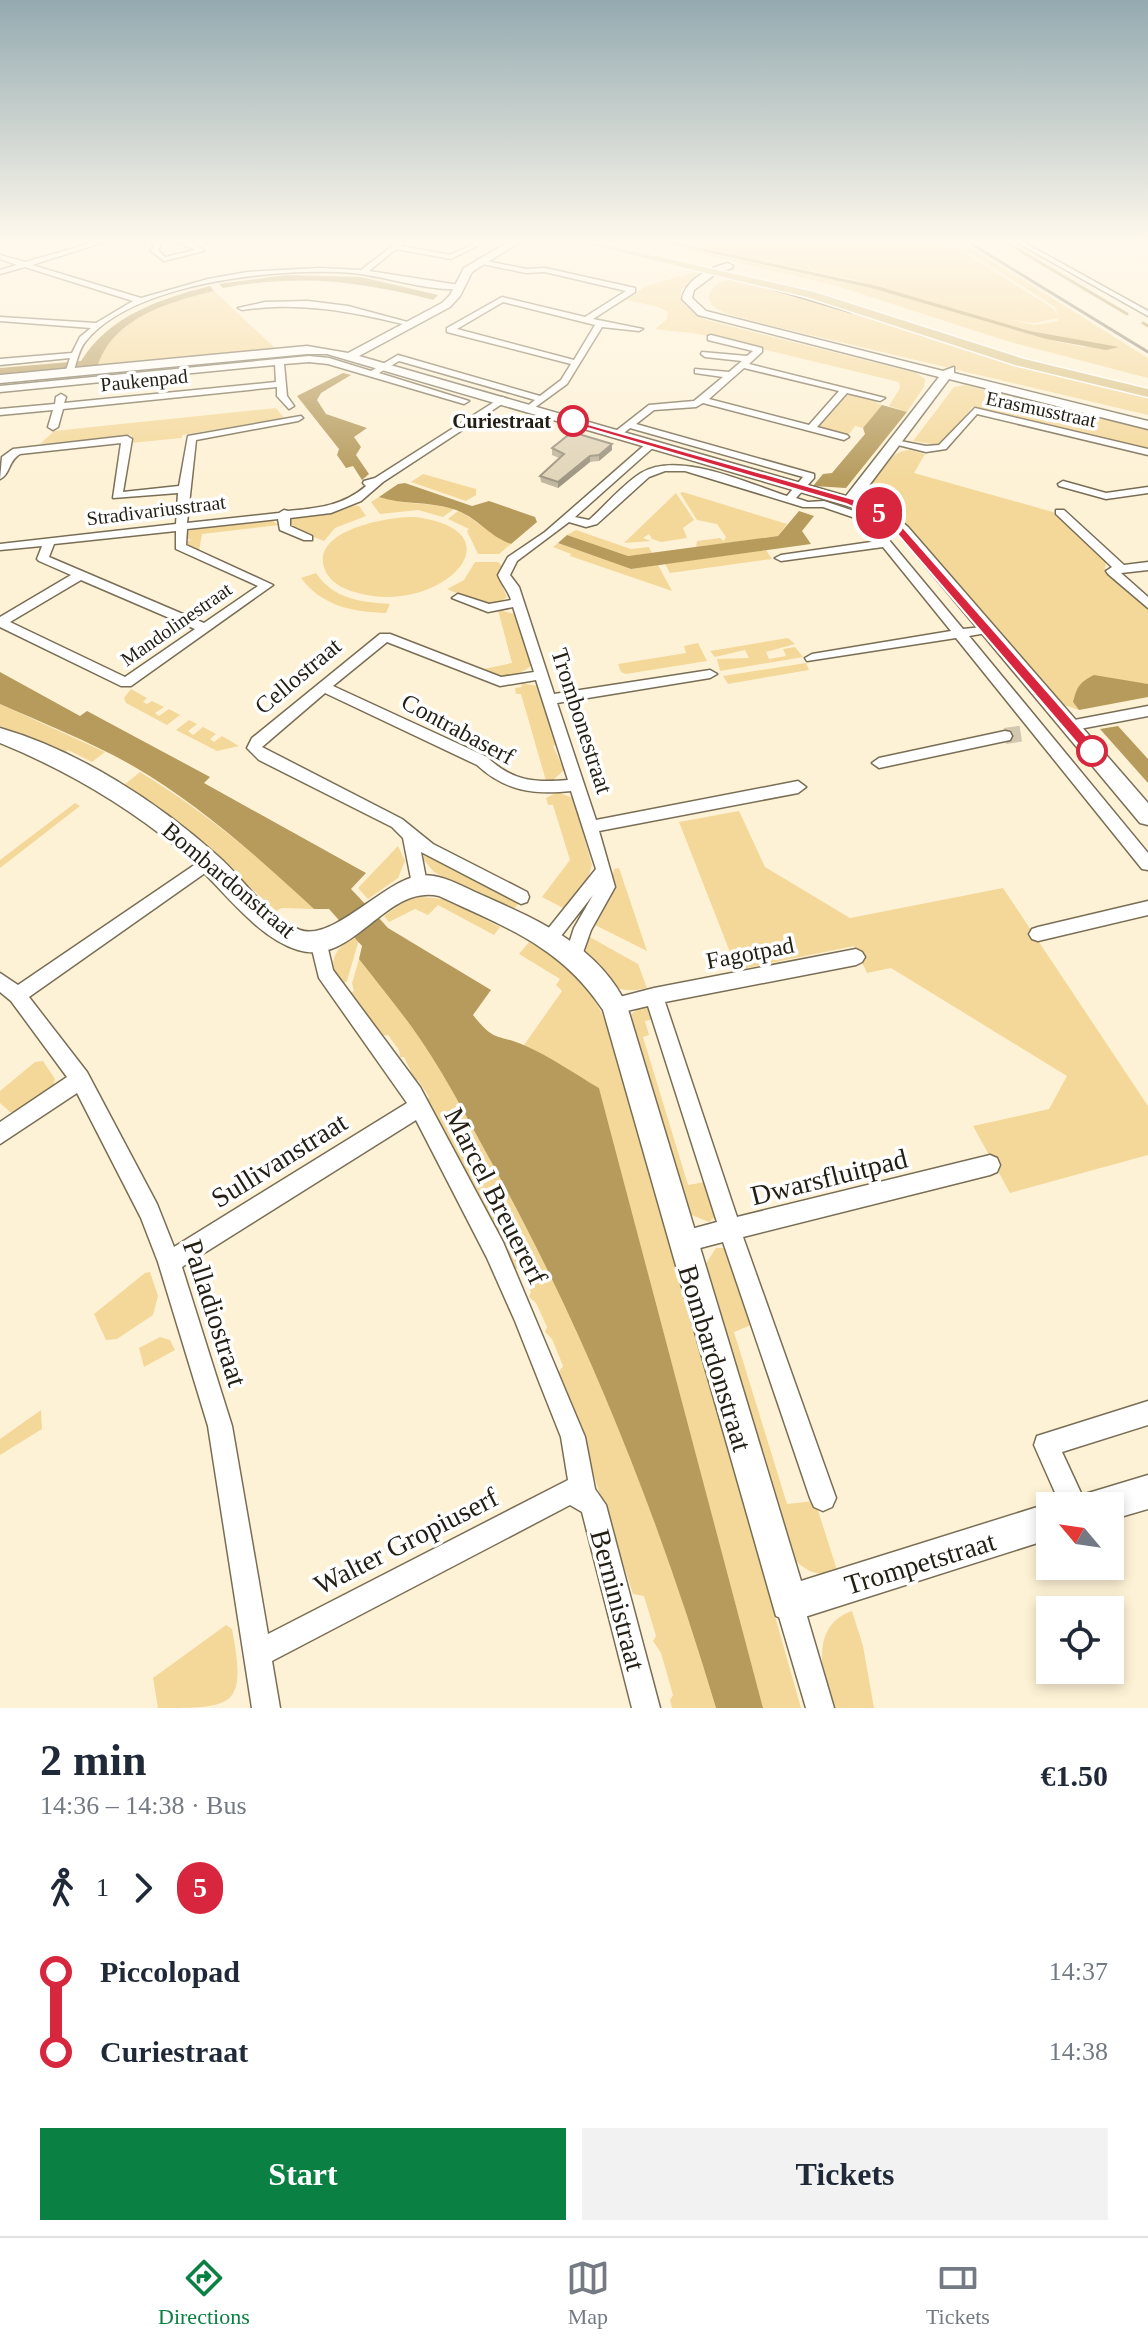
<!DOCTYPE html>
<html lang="en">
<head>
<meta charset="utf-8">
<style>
	body { margin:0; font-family:"Times New Roman",serif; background:#f2f2f3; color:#1f2937; height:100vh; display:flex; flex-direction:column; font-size:30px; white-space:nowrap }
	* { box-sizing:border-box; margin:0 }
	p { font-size:26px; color:#747a83 }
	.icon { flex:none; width:44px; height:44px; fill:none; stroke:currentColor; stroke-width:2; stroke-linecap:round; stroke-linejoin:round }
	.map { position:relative; height:1708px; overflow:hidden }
	.sheet { display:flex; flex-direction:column; background:#fff; flex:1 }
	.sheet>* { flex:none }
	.badge { padding:0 16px; border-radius:26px; font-size:28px; line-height:52px }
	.needle { width:52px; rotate:299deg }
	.fabs { position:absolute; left:1036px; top:1492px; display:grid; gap:16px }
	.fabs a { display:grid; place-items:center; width:88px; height:88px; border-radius:0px; background:#fff; box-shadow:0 4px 12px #0003; font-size:40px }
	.map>.badge { position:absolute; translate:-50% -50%; box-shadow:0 0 0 4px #fff }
	.legs { display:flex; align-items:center; gap:12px; height:88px; padding:0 40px; font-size:26px }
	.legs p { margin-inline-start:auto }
	.headline { display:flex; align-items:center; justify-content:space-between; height:136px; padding:0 40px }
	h1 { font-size:44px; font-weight:700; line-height:60px }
	.action { display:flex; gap:16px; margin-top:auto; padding:16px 40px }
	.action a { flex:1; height:92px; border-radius:0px; background:#0b8043; color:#fff; font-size:32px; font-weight:700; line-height:92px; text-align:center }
	.action a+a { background:#f2f2f3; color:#1f2937 }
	ul { padding:0 40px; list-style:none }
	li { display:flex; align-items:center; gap:28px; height:80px; font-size:30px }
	li i { display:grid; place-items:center; width:12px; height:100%; margin:0 10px; background:currentColor }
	li i::after { content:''; width:20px; height:20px; margin:-10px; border:6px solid; border-radius:50%; background:#fff }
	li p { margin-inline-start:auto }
	li:first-child i { background:linear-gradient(#0000 50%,currentColor 0) }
	li:last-child i { background:linear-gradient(currentColor 50%,#0000 0) }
	.dock { display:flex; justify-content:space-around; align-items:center; height:112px; border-top:2px solid #e0e1e3; background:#fff; font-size:22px; color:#747a83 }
	.dock a { display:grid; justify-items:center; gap:4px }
	.dock .active { color:#0b8043 }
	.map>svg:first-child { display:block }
</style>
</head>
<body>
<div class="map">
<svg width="1148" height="1708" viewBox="0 0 1148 1708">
	<rect width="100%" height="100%" fill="#fef2d6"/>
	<g fill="#f4d89a">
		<path d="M656 243 871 288 1046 339 1083 347H1112L1030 331 851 279 678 243H949L1054 309 1058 318 1035 323 1006 319 1035 325 1059 321 1055 307 954 243H964L1148 358V378L1010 342 837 286Z"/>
		<path d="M696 272 700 276 681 290C679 306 694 313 706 320L916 373 925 379 924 387 907 412 889 406 900 388 899 382 699 334 655 329 667 319 668 312 658 307 627 300 646 286Z"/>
		<path d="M735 279 862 314 1012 364 1148 397V415L760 323 725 313 714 307 708 298C711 285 723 280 735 279Z"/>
		<path d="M214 291 278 351 80 369 77 367 98 364C114 317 170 302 214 291Z"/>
		<path d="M964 385 1148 430V449L972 407 949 439 939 445 913 441 954 387Z"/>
		<path d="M850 392 879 399 876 403 882 405 863 428 855 426 847 437 817 429Z"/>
		<path d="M276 408 284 418 182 435V438L131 443 132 435 40 444 54 431Z"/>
		<path d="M910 450 925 454 914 473 1053 512 1106 560 1105 570 1148 610V684L1130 682 1073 702 1079 710 1061 704 910 528 891 514 862 501 859 497C873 479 886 451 910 450Z"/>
		<path d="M423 474 476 489V495L466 501 411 482Z"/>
		<path d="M683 492 787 524 778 536 696 547 697 541 720 538 724 541 726 537 717 524 697 520 680 493Z"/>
		<path d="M676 493 694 520 683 528 687 538 661 542 652 539 649 534 643 538 651 541 624 543Z"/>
		<path d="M379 497C403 505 429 502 454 509L443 517 418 510 380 514 371 502Z"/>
		<path d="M351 505 359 506 366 516 335 528 324 541 288 527V521L295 516Z"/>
		<path d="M458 511C478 520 490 536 511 544L499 554H478L467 531 469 529 448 519Z"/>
		<path d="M415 517C523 531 441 616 358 593 346 590 334 585 327 574 303 531 389 516 415 517Z"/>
		<path d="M270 519 279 525 202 534 199 551 187 545V541L192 540 187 539V532L195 528Z"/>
		<path d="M576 530 631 549 649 547 652 553 628 556 567 535Z"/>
		<path d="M558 543 631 569 658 565 672 591 570 556 571 554 553 547Z"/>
		<path d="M766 550 772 559 670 573 665 564Z"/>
		<path d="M475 562H498L502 566 499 579 507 597C489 611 467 597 447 589L464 580Z"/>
		<path d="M316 573C333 599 361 602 390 604L386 613C352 612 322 606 301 578Z"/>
		<path d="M498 610 515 614 531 666C514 679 499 676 479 670L512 663Z"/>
		<path d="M788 638 795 644 766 652 769 659 786 656 783 649 795 647 803 657 720 671 717 659 749 658 745 650 715 657 710 651Z"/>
		<path d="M698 643 707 661 626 674 621 672 618 664 686 653 684 646Z"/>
		<path d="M806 663 809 670 728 684 723 676Z"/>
		<path d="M521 683 538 686 556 745 553 746 564 770 553 780 546 781 521 694H516L515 688 522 687Z"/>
		<path d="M131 689 147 698 143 702 147 704 152 701 164 707 155 713 159 716 169 709 180 715 167 725 126 703 124 698Z"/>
		<path d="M0 704 105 752 92 762 68 750 64 753 0 726Z"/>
		<path d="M189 720 197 724 188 731 193 735 203 727 216 734 210 739 214 742 222 736 239 746 217 751 176 730Z"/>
		<path d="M140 772C204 811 260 858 314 909L282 908 276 911 204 845 124 785Z"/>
		<path d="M557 792 573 798 592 865 587 882 565 909 542 897 570 860 553 805H548L546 798Z"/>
		<path d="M75 803 80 806 0 868V860Z"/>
		<path d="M739 811 765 867 850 918 1003 888 1148 1106V1155L1010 1193 973 1126 1049 1109 1067 1076 891 968 867 973 854 946 737 970 679 822Z"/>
		<path d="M398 846 405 861 398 878 368 899 358 888Z"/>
		<path d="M424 853 520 902 511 912 434 872 424 860Z"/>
		<path d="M619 868 647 951 593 924 608 897 614 869Z"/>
		<path d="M421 897 444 899 500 927 494 935 438 905 428 915 415 909 389 922 384 916 405 901Z"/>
		<path d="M380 918 385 924 358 943 347 981 342 985C326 965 333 951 352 937L355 939 375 925 373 923Z"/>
		<path d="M588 936 638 964 647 988C613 996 602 982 585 952Z"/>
		<path d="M529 942C567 962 593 987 608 1028L801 1708H763L599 1088 524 1045 562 991 556 985 560 979 519 954Z"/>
		<path d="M359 959C376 981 394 1003 411 1026 440 1066 464 1112 488 1156 585 1330 659 1517 716 1708H672L670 1700 673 1695 661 1653 653 1641 656 1636 644 1596 633 1594 593 1473 556 1376 563 1366 552 1339 545 1332 547 1327 536 1303 529 1297 531 1292 520 1268 514 1269 425 1103 429 1097 418 1080H415L404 1057H400L399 1050 388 1035 381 1036 349 994 354 991 352 983Z"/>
		<path d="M641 1007 650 1009 653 1019 645 1021 649 1035 643 1037 688 1185 705 1182 716 1216 709 1222 689 1214 630 1015Z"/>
		<path d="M43 1061 55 1079 53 1087 20 1112H10L0 1103V1091L35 1062Z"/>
		<path d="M716 1248H724L728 1252 751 1325 734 1332 787 1504 815 1501 838 1573C818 1576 807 1573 792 1557L705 1265Z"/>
		<path d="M150 1272 158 1296 153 1315 117 1339 106 1340 94 1314 145 1273Z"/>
		<path d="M160 1337 170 1340 175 1350 144 1367 139 1348Z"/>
		<path d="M41 1410 42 1429 0 1455V1439Z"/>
		<path d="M852 1611 863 1646 874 1708H832C822 1674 809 1626 852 1611Z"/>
		<path d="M226 1625 232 1629C247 1708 234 1708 158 1708L153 1678Z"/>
	</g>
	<g fill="#b69b5d">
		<path d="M664 243H678L877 286 1030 331 1119 347 1106 350 1046 339 871 288Z"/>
		<path d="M287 275 361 277 438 295 433 300C359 281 299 274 223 288L219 284Z"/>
		<path d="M210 286 214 291C170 302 114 317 98 365L0 374V368L81 361C110 315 160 299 210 286Z"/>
		<path d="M343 373 351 375 321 393 317 400 326 414 367 428 354 437 361 447 356 455 369 474 362 480 353 466 346 468 337 455 339 449 297 396Z"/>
		<path d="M882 405 907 412 846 488 813 486 823 474 832 473 865 434 863 428Z"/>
		<path d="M405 483 472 506 489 501 535 517 537 522 511 544C488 536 478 517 453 509 428 501 403 505 379 497L398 484Z"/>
		<path d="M799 511 814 516 802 531 811 544 631 569 558 543 567 535 628 556 778 536Z"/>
		<path d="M0 672 80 716 87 711 210 777 204 783 366 873 351 889 388 928 491 990 473 1015C496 1044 497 1033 526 1046 551 1057 575 1074 599 1088L763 1708H716C659 1517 585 1330 488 1156 464 1112 440 1066 411 1026 394 1003 376 981 359 959L362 946 329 909H314C258 857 197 803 133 766 91 742 45 724 0 704Z"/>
		<path d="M1094 675 1148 684V697L1079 710 1073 702C1077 686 1080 682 1094 675Z"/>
		<path d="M1118 726 1148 759V783L1100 729Z"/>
	</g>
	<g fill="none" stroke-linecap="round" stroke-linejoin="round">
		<g stroke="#b69b5d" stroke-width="3">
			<path d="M1007 243 1127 314"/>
			<path d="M1143 323 1148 326"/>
		</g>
		<path stroke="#d2c8af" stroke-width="16" stroke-dasharray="16 8" stroke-linecap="butt" d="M1005 736 1025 733"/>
		<defs>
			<g id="street">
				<path d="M92 243H101L32 265 141 298 208 279 247 272 320 268 361 270 396 243H403L401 246 450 255 475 243H483L451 259 396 249 369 271 459 285 462 289C425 291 389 277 353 273 281 267 134 282 86 341 78 350 77 364 72 375L65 373 70 358 0 365V359L72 353 80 337 91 328 0 321V317L96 323 133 301 25 267 0 274V270L17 265 0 259V255L25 262Z"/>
				<path d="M152 243 161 245 158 250 165 257 195 250 180 243H195L204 251 164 261 150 250 155 246Z"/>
				<path d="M1018 243H1025L1148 311V316Z"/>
				<path d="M477 259 526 269 545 268 635 288V292L593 319 643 329 639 331 602 327 567 384 530 411 525 408 535 400 399 361 379 373 469 401 464 404 328 364 309 362 284 364 287 396 294 406 289 409 277 396V387L63 409 58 427 53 430 48 427 53 410 0 415V409L55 404 56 397 61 394 66 397 64 403 276 382 275 365 0 392V386L309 356 329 358 371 371 398 355 540 396 561 380 571 364 447 332V328L502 297 585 317 626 291 545 272 526 273 477 263ZM503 302 595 325 574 360 457 329Z"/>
				<path d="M773 284 857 308 858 310 851 312 770 288Z"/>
				<path d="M308 301 348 306 415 324 411 326C353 312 301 301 242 310L238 308 265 302Z"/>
				<path d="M711 335 762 348V352L749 364 885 398 880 401 847 393 817 427 847 435 849 437 844 440 703 403 696 407 654 410 636 424 814 474V478L796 498 808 502 824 501 869 516 963 629 992 626V632L969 636 1148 853V870L1142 869 956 638 807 661 805 658 812 654 951 631 883 547 781 561 775 558 781 555 878 541 861 520 823 507H803L685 471H665L649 477 597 524 586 527 569 522 517 561 510 575 519 587 554 694 710 670 717 674 710 678 557 703 596 820 798 781 806 787 798 793 599 831 615 887 591 930 580 961 574 964 568 961 565 956 574 928 593 895 554 945 548 947 542 945 539 940 596 869 571 791C534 795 505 791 477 765L325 693 262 747 402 819 433 844 527 892 529 897 527 902 521 904 421 852 427 884 425 889H413L403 838 392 827 259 760 247 748 252 738 380 634H390L501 677 534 672 513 607 488 612 452 598 458 594 489 604 511 600C508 590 502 585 498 575L508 557 545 532 647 443 656 445 575 517 589 520C606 505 622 485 641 473 678 450 749 484 787 496L803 477 630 428 620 436 612 434 649 405 694 401 723 377 695 373V369L729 372 742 361 705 357 701 354 702 352 747 356 753 351 708 340V336ZM744 368 839 391 809 425 709 399ZM387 642 500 686 536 680 568 780C534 783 512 781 487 757L333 686Z"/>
				<path d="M502 397 505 398V402L383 482 361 501 331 513 290 518V526L312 536V540H304L280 530 278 519 187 529 186 545 273 585 131 686H121L0 627V617L71 575 39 561 37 559 42 546 0 550V544L176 524 178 493 113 498 121 443 20 454C8 461 10 475 0 479L2 457 13 449 127 436 132 439 123 492 179 486 188 436 301 416 303 418 298 421 196 440 187 523 279 513 284 510 288 511C318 508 343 506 366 486L363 483 364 481 375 478ZM176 531V549L258 586 204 623 49 557 54 544ZM81 580 195 629 125 677 10 622Z"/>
				<path d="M975 408 1148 449V455L977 414 946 449 926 452 890 443 895 440 926 446 939 445Z"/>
				<path d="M1063 481 1106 493 1148 487V493L1106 499 1059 486 1058 484Z"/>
				<path d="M1056 510H1064L1124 565 1148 562V570L1121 573 1148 597V608L1108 574 1106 571 1112 567 1056 514Z"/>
				<path d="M1148 706V716L1069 731 1062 726 1069 721Z"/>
				<path d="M1005 731 1010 732 1012 736 1010 740 879 768 872 763 879 758Z"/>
				<path d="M209 855 215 856 217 861 215 866 29 997 87 1072 157 1204 174 1247 407 1103 319 978 310 941 313 936 319 934 325 936 333 970 420 1087 503 1242 585 1437 595 1489 606 1505 660 1708H632L582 1512 570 1505 272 1661 280 1708H252L208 1426 158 1262 141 1218 77 1093 0 1144V1122L67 1077 11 1001 0 992V973L18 985ZM416 1120 487 1258 515 1321 561 1437 568 1480 268 1634 232 1426 182 1267Z"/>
				<path d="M1148 901V915L1038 941 1032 939 1029 934 1032 929 1038 927Z"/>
				<path d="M856 949 862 952 865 957 862 962 856 965 665 1002 737 1217 990 1155 997 1158 1000 1165 997 1172 990 1175 743 1237 836 1498 832 1507 823 1511 814 1507 810 1498 723 1242 681 1253 673 1250 670 1242 673 1234 717 1222 648 1006 614 1014 608 1012 605 1006 608 1000 654 988Z"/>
				<path d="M1148 1401V1425L1062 1452 1087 1506H1061L1034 1445 1037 1436Z"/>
				<path d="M789 1589 799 1593 803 1603 834 1708H806L775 1603 779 1593Z"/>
			</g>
			<g id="secondary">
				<path d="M507 243H518L472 272 460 296 450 307 359 356 846 496 939 377 698 315 682 299C686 279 709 268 728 263L733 266 732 268 717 273 694 290 692 298 706 311 943 371 954 367V373L1148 421V429L949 379 858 500 896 517 908 527 1148 803V825L1140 823 898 533 886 523 858 509 327 354H307L0 383V375L307 346 348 353 442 303 450 295 464 268Z"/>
				<path d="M0 728C79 751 158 802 219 857 244 879 267 917 300 930 332 942 382 883 417 876 437 872 458 884 475 892 533 918 598 944 627 1006L801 1581 1050 1503 1057 1506H1050V1539L789 1622 776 1616 603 1010C561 946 505 927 439 896 385 884 354 967 298 950 252 936 215 878 178 848 124 804 64 769 0 743Z"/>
				<path d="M1148 1475V1509L1110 1520V1506H1079L1085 1494Z"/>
			</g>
			<path id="primary" d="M581 243H598L814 292 1024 359 1148 389V397L1015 365 807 297Z"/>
		</defs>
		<use href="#street" stroke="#796e55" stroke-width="3"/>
		<use href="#secondary" stroke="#796e55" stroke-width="3"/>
		<use href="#primary" stroke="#fff" stroke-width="3"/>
		<use href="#street" fill="#fff" fill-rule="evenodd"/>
		<use href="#secondary" fill="#fff" fill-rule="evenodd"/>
		<use href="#primary" fill="#dcc488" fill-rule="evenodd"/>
		<path stroke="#89816f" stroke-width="3" d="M970 243 1148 352"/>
	</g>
	<path fill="#c2b79f" d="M552 448 612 450 599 461 590 462 558 488 541 482 540 476 559 458 552 455Z"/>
	<g fill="#9e9582">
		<path d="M612 444V450L599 461V455Z"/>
		<path d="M590 456V462L558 488V482Z"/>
	</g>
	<path fill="#e1d5b9" stroke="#9e9582" stroke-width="2" d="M572 432 612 444 599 455 590 456 558 482 540 476 564 454 552 448Z"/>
	<linearGradient id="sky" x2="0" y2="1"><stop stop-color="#94aab0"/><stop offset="0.5" stop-color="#fff9ed"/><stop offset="1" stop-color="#fff9ed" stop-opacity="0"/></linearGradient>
	<rect width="1148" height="482" fill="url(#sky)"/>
	<path fill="#d7263d" stroke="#fff" stroke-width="2" d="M570 419 853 499 894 517 1097 748V755H1087L887 522 846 504 570 423Z"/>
	<g fill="#fff" stroke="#d7263d" stroke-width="4">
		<circle cx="573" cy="421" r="14"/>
		<circle cx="1092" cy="751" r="14"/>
	</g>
	<g text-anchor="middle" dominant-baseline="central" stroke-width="7" stroke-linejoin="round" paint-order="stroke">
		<g font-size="20" fill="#231f15" stroke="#fff">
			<text transform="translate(144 380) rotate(-6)">Paukenpad</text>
			<text transform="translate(1041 409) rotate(12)">Erasmusstraat</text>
			<text transform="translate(156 510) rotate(-7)">Stradivariusstraat</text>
			<text transform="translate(176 624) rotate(-35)">Mandolinestraat</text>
		</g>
		<g font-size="20" font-weight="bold" fill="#231f15" stroke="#fff" text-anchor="end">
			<text x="551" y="421">Curiestraat</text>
		</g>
		<g font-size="24" fill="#231f15" stroke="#fff">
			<text transform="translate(298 676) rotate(-40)">Cellostraat</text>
			<text transform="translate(582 721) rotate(72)">Trombonestraat</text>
			<text transform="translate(458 729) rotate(28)">Contrabaserf</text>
			<text transform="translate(229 880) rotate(40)">Bombardonstraat</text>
			<text transform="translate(750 953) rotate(-11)">Fagotpad</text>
		</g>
		<g font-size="28" fill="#231f15" stroke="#fff">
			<text transform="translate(279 1160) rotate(-32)">Sullivanstraat</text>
			<text transform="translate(829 1177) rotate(-14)">Dwarsfluitpad</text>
			<text transform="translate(496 1196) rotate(63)">Marcel Breuererf</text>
			<text transform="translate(215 1313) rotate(72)">Palladiostraat</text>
			<text transform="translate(715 1358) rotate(73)">Bombardonstraat</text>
			<text transform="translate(406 1541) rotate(-27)">Walter Gropiuserf</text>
			<text transform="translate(920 1563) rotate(-17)">Trompetstraat</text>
			<text transform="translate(618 1600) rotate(75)">Berninistraat</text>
		</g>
	</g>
</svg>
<div class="fabs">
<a><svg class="needle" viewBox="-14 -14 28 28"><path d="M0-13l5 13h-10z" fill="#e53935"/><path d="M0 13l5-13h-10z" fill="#747a83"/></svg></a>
<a><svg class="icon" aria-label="locate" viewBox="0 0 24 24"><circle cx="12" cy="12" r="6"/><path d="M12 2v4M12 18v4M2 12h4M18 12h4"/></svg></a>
</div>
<b class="badge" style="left:879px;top:513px;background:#d7263d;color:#fff">5</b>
</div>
<section class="sheet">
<div class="headline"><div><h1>2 min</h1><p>14:36 – 14:38 · Bus</p></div><b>€1.50</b></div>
<div class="legs"><svg class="icon" aria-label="walk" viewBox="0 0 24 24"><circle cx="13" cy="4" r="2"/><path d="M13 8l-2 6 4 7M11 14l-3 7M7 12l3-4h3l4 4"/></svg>1<svg class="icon" aria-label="forward" viewBox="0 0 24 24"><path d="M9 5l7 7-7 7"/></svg><b class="badge" style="background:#d7263d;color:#fff">5</b></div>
<ul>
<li><i style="color:#d7263d"></i><b>Piccolopad</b><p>14:37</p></li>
<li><i style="color:#d7263d"></i><b>Curiestraat</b><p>14:38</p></li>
</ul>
<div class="action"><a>Start</a><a>Tickets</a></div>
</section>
<nav class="dock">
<a class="active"><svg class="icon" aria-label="directions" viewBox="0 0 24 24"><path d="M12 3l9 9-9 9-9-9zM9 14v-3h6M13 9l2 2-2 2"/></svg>Directions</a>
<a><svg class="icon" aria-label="map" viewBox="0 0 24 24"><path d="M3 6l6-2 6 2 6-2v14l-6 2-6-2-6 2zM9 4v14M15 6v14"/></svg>Map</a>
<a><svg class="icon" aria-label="tickets" viewBox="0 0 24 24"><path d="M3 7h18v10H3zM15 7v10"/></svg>Tickets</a>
</nav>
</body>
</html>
